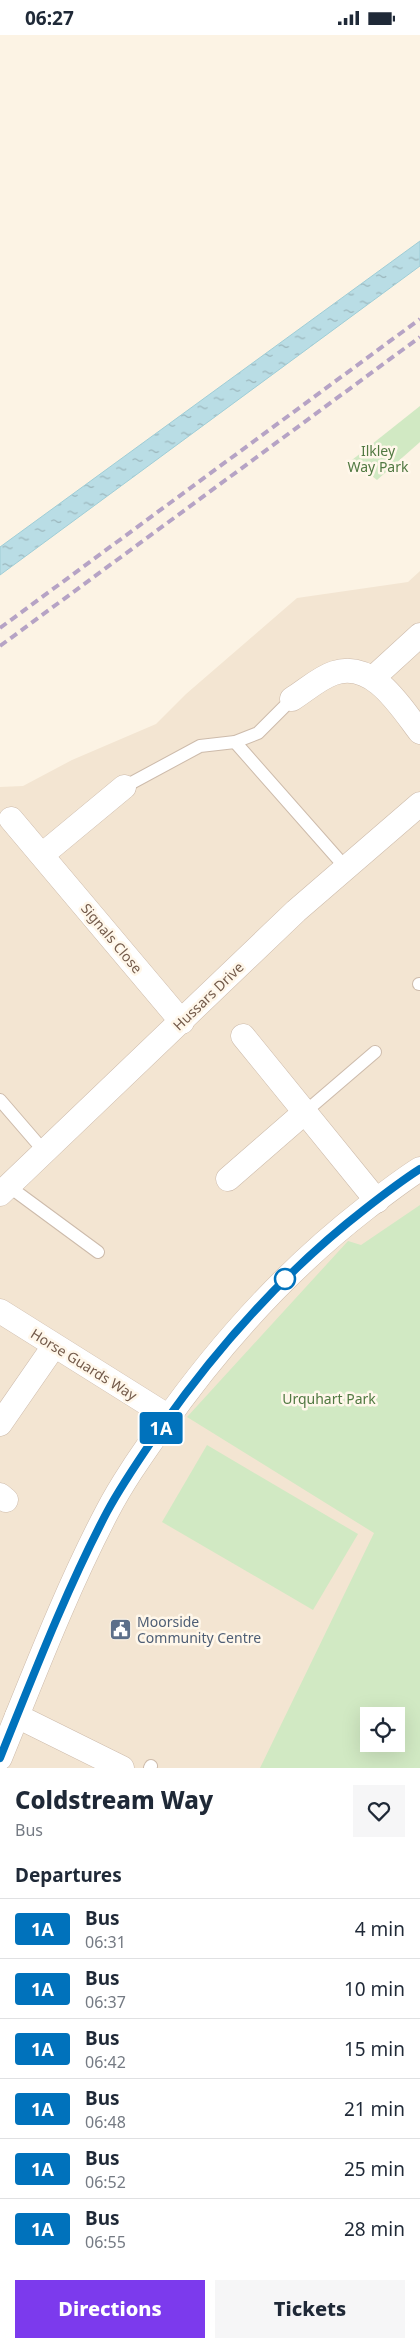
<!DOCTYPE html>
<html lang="en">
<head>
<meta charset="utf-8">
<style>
	body { margin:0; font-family:"Noto Sans",sans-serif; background:#f6f6f7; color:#1f2937; height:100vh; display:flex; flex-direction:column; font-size:19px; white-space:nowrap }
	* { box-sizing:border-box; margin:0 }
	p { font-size:16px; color:#747a83 }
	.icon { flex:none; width:28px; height:28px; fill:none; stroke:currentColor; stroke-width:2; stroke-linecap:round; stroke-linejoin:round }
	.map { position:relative; height:1733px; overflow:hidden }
	.panel { display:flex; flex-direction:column; background:#fff; flex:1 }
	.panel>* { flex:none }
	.badge { padding:0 10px; border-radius:4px; font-size:18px; line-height:32px }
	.controls { position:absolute; left:360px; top:1672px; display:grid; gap:10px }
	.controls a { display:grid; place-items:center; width:45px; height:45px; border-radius:0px; background:#fff; box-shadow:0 5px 20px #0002; font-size:25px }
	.map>.badge { position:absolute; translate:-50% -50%; box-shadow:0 0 0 2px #fff }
	h2 { padding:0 15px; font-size:19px; line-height:45px }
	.round { display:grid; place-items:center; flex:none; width:52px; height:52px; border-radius:0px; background:#f6f6f7 }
	.headline { display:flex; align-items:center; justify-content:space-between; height:85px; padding:0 15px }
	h1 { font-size:24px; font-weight:800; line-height:38px }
	.action { display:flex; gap:10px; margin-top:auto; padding:10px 15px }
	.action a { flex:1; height:58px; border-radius:0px; background:#7c3aed; color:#fff; font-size:20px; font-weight:800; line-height:58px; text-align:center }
	.action a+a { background:#f6f6f7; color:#1f2937 }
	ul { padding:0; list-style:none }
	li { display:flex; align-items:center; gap:15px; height:60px; padding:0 15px; border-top:1px solid #e0e1e3 }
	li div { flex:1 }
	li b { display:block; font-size:19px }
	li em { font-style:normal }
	li .badge { min-width:55px; font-weight:700; text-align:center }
	.status { display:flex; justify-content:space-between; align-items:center; height:35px; padding:0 25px; background:#fff; direction:ltr }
	.status svg { height:14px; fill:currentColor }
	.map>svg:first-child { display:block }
</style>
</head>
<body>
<div class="status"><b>06:27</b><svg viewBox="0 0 49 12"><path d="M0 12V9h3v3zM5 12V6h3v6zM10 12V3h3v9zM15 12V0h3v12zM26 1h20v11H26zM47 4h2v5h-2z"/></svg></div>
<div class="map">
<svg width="420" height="1733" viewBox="0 0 420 1733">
	<defs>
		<pattern id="water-ripples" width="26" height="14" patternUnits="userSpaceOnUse" patternTransform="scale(1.25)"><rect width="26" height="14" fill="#b9dde5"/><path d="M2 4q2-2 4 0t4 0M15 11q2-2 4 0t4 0" fill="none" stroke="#9bb6bc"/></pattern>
	</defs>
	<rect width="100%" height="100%" fill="#fcf3e4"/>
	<path fill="#f3e5d2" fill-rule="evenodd" d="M420 536V1733H0V752L23 751 72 725 156 689 186 659 297 563 408 547ZM369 1681H396V1709H369Z"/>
	<g fill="#d1e9c3" fill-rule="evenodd">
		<path d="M420 371V407L377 445 352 425Z"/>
		<path d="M420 1170V1733H260L374 1498 187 1382 348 1206 361 1210ZM369 1681H396V1709H369Z"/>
		<path d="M207 1410 358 1499 313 1575 162 1487Z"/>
	</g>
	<path fill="url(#water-ripples)" stroke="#9fcdd6" d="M420 206V231L0 540V512Z"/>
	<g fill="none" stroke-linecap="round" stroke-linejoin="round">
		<defs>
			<g id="service">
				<path d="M235 707 346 833"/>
				<path d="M124 752 200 711 235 707 258 698 292 664"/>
				<path d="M419 949H420"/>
				<path d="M0 1065 44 1116"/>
				<path d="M305 1077 375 1017"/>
				<path d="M7 1150 98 1217"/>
				<path d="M150 1733 151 1731"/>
			</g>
			<g id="minor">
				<path d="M373 643 420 600"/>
				<path d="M292 664C305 656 319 643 334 638 373 625 400 671 420 697"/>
				<path d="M11 784 182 987"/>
				<path d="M42 820 124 752"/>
				<path d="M243 1001 377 1166"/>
				<path d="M228 1144 305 1077"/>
				<path d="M0 1159 296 876 420 769"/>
				<path d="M0 1276 169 1382"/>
				<path d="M0 1389 54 1311"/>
				<path d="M0 1460 6 1465"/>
				<path d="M17 1681 122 1733"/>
				<path d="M0 1723C33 1642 66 1555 107 1477 122 1448 141 1421 160 1394 218 1311 284 1237 365 1174 383 1160 401 1146 420 1134"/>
			</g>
		</defs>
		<use href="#service" stroke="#cdbbab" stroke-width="14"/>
		<use href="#minor" stroke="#cdbbab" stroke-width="25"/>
		<use href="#service" stroke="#fff" stroke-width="12"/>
		<use href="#minor" stroke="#fff" stroke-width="24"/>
		<g stroke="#b6a3c5" stroke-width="4" stroke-dasharray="8 5" stroke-linecap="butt">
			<path d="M0 593 420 284"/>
			<path d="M0 611 420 302"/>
		</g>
	</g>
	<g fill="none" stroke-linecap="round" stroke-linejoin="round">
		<defs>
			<path id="line" d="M0 1723C33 1641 66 1555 107 1477 123 1447 143 1419 162 1391 220 1309 285 1236 365 1174 383 1160 401 1146 420 1134"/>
		</defs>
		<use href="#line" stroke="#fff" stroke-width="11"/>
		<use href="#line" stroke="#0072bc" stroke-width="8"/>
	</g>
	<defs>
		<symbol id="civic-square" viewBox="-11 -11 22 22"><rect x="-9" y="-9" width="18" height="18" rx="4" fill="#5c6f8a" stroke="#fff7ea"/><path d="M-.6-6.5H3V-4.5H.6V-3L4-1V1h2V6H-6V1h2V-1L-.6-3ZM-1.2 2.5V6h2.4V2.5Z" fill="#fff"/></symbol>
	</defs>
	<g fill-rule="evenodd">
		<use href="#civic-square" x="108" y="1582" width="25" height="25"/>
	</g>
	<circle fill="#fff" stroke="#0072bc" stroke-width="2.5" cx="285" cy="1244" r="10"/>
	<g text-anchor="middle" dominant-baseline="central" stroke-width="5" stroke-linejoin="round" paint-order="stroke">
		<g font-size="14" fill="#517942" stroke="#fff7ea">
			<text x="378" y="415">Ilkley<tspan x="378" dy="16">Way Park</tspan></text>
			<text x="329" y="1363">Urquhart Park</text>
		</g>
		<g font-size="14" fill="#735a4a" stroke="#fff7ea">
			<text transform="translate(112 903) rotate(50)">Signals Close</text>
			<text transform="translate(208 961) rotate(-44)">Hussars Drive</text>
			<text transform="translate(84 1329) rotate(32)">Horse Guards Way</text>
		</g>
		<g font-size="14" fill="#4e5e75" stroke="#fff7ea" text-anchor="start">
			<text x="137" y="1586">Moorside<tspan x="137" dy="16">Community Centre</tspan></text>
		</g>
	</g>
</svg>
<div class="controls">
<a><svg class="icon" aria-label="locate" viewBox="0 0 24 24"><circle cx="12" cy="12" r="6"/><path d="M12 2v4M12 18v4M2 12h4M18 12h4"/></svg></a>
</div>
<b class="badge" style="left:161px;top:1393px;background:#0072bc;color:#fff">1A</b>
</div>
<section class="panel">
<div class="headline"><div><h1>Coldstream Way</h1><p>Bus</p></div><a class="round"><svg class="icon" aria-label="heart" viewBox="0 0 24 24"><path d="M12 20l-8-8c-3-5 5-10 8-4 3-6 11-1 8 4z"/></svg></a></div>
<h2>Departures</h2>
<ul>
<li><span class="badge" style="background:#0072bc;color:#fff">1A</span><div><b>Bus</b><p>06:31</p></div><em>4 min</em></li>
<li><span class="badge" style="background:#0072bc;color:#fff">1A</span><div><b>Bus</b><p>06:37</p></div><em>10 min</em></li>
<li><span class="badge" style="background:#0072bc;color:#fff">1A</span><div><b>Bus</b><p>06:42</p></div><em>15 min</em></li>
<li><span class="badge" style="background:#0072bc;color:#fff">1A</span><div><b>Bus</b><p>06:48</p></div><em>21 min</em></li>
<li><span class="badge" style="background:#0072bc;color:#fff">1A</span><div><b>Bus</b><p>06:52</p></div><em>25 min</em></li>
<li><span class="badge" style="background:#0072bc;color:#fff">1A</span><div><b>Bus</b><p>06:55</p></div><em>28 min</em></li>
</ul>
<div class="action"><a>Directions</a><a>Tickets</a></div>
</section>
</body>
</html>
